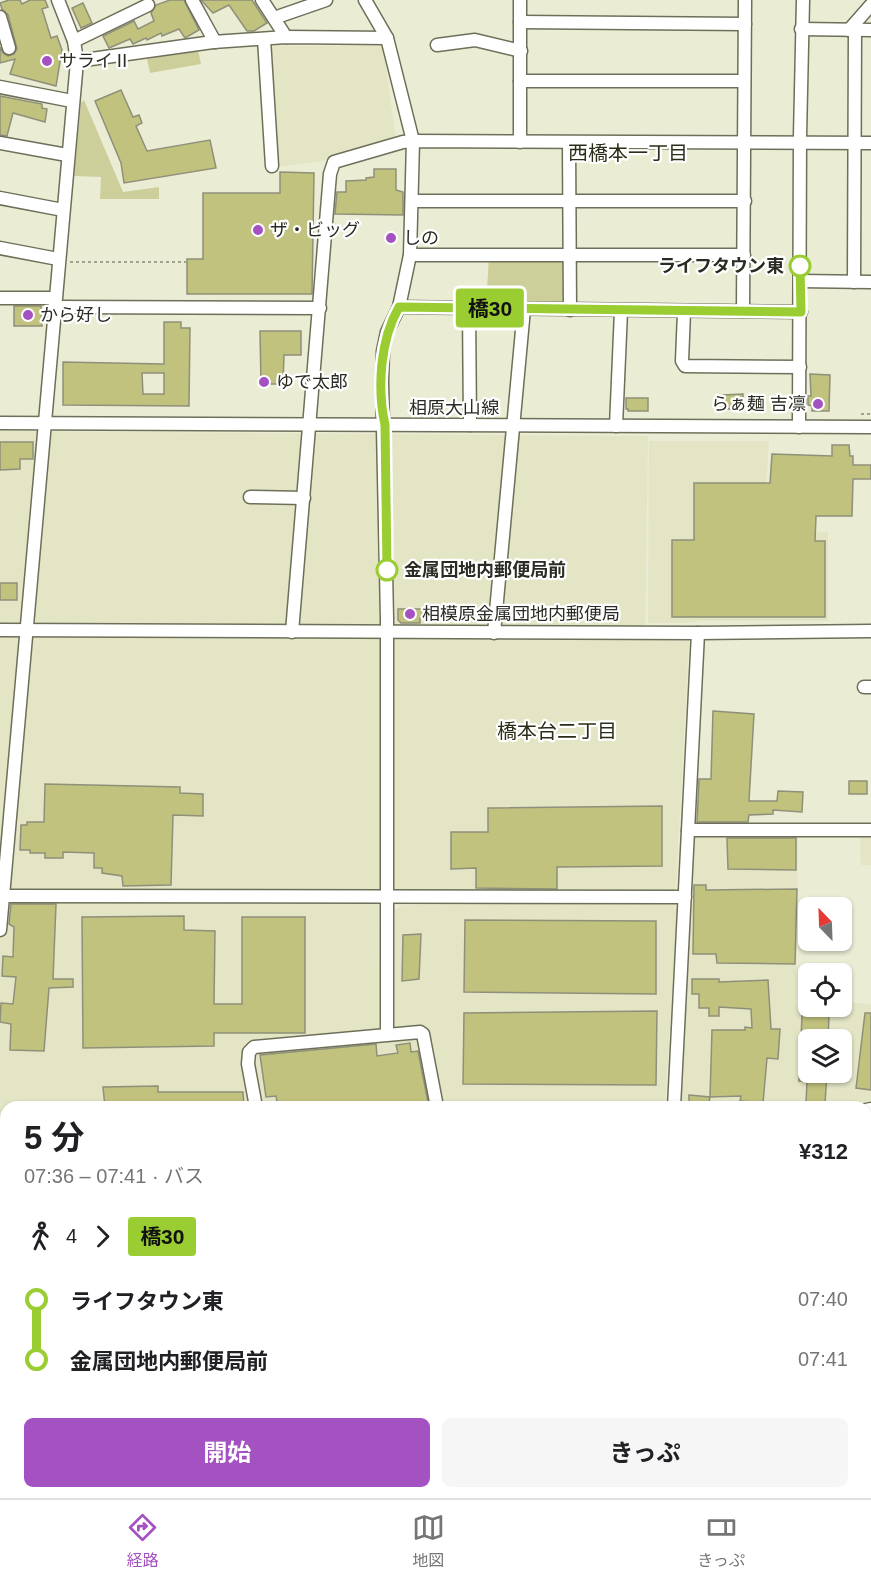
<!DOCTYPE html>
<html lang="ja">
<head>
<meta charset="utf-8">
<style>
	body { margin:0; font-family:Arial,"Noto Sans JP",sans-serif; background:#f6f6f6; color:#202124; height:100vh; display:flex; flex-direction:column; font-size:22px; white-space:nowrap }
	* { box-sizing:border-box; margin:0 }
	p { font-size:20px; color:#757577 }
	.icon { flex:none; width:33px; height:33px; fill:none; stroke:currentColor; stroke-width:2; stroke-linecap:round; stroke-linejoin:round }
	.map { position:relative; flex:1; overflow:hidden }
	.panel { position:absolute; left:0px; top:1101px; width:872px; height:398px; display:flex; flex-direction:column; background:#fff; border-radius:18px 18px 0 0; box-shadow:0 2px 4px #0004 }
	.panel>* { flex:none }
	.badge { padding:0 12px; border-radius:4px; font-size:21px; line-height:39px }
	.needle { width:39px; rotate:337deg }
	.fabs { position:absolute; left:798px; top:897px; display:grid; gap:12px }
	.fabs a { display:grid; place-items:center; width:54px; height:54px; border-radius:9px; background:#fff; box-shadow:0 2px 4px #0004; font-size:30px }
	.map>.badge { position:absolute; translate:-50% -50%; box-shadow:0 0 0 3px #fff }
	.legs { display:flex; align-items:center; gap:9px; height:66px; padding:0 24px; font-size:20px }
	.legs p { margin-inline-start:auto }
	.summary { display:flex; align-items:center; justify-content:space-between; height:102px; padding:0 24px }
	h1 { font-size:33px; font-weight:700; line-height:45px }
	.action { display:flex; gap:12px; margin-top:auto; padding:12px 24px }
	.action a { flex:1; height:69px; border-radius:9px; background:#a451c1; color:#fff; font-size:24px; font-weight:700; line-height:69px; text-align:center }
	.action a+a { background:#f6f6f6; color:#202124 }
	ul { padding:0 24px; list-style:none }
	li { display:flex; align-items:center; gap:21px; height:60px; font-size:22px }
	li i { display:grid; place-items:center; width:9px; height:100%; margin:0 8px; background:currentColor }
	li i::after { content:''; width:15px; height:15px; margin:-8px; border:4px solid; border-radius:50%; background:#fff }
	li p { margin-inline-start:auto }
	li:first-child i { background:linear-gradient(#0000 50%,currentColor 0) }
	li:last-child i { background:linear-gradient(currentColor 50%,#0000 0) }
	.tab-bar { display:flex; justify-content:space-around; align-items:center; height:84px; border-top:2px solid #e0e0e0; background:#fff; font-size:16px; color:#757577 }
	.tab-bar a { display:grid; justify-items:center; gap:3px }
	.tab-bar .current { color:#a451c1 }
	.map>svg:first-child { display:block }
</style>
</head>
<body>
<div class="map">
<svg width="871" height="1498" viewBox="0 0 871 1498">
	<rect width="100%" height="100%" fill="#ebecd4"/>
	<g fill="#e3e5c5" fill-rule="evenodd">
		<path d="M269 46H383L396 140 322 161 278 167Z"/>
		<path d="M0 431 648 436 645 640 689 641 676 887 673 891 378 890 379 1042 417 1037 421 1039 434 1107H6V1116L0 1112Z"/>
		<path d="M649 441H769L763 529 828 532V621H701L687 623H648Z"/>
		<path d="M694 834H798L796 1006H842V1002L871 1004V1101L831 1107H681ZM808 1040H842V1072H808Z"/>
		<path d="M860 834H871V865H861Z"/>
		<path d="M673 903 677 910 665 1107H441L426 1030 395 1028V910L402 905Z"/>
		<path d="M6 1196V1446L0 1444V1202Z"/>
	</g>
	<g fill="#cdcf9a">
		<path d="M198 50 201 64 150 73 147 59Z"/>
		<path d="M84 100 123 192 159 187V199H100L101 177 74 176 81 103Z"/>
		<path d="M489 255H569L570 310 486 308Z"/>
		<path d="M0 1461 6 1463V1492H101L118 1498H0Z"/>
	</g>
	<g fill="#c1c27e" stroke="#8f907a" stroke-width="1.5" fill-rule="evenodd">
		<path d="M9 0H20L22 4 30 0H45L48 7 42 9 51 38 57 36 62 50 56 86 10 74 15 59 0 63V47L3 53 8 56 14 54 17 49 8 15 2 9 0 3Z"/>
		<path d="M170 0H184L199 30 185 38 179 29 162 36 161 33 147 40 146 38 133 44 130 39 109 48 103 36 134 21 138 29 154 21 151 13 156 5Z"/>
		<path d="M201 0H252L267 23 254 31H247L229 5 213 13Z"/>
		<path d="M83 3 92 23 81 28 72 8Z"/>
		<path d="M121 90 133 117 139 115 142 123 136 126 147 151 210 140 216 168 124 183 121 163 95 101Z"/>
		<path d="M0 96 42 104V108L47 109 45 122 13 113 7 136 0 135Z"/>
		<path d="M374 169H396V190L403 192V215L335 214 337 192H346V181L366 180V178L374 177Z"/>
		<path d="M280 172 314 173 312 294H187V259H203V193H280Z"/>
		<path d="M14 306H41L42 326H14Z"/>
		<path d="M164 322H181V328H190L189 406 63 405V362L164 364ZM142 373H164V394H143Z"/>
		<path d="M260 331H301V355H284L283 384H261Z"/>
		<path d="M810 374 830 375 829 411H812V406L808 405V396H811Z"/>
		<path d="M743 394V409H723V395Z"/>
		<path d="M626 398H648V411H628V409H626Z"/>
		<path d="M0 442H33V459H20V469L0 470Z"/>
		<path d="M832 445H849L850 456H853V465H871V479H853L852 516H816L815 541H825V617H672V540H694V483H770L772 454 832 456Z"/>
		<rect x="0" y="583" width="17" height="17"/>
		<path d="M398 609H422L423 618H420V623H401L398 620Z"/>
		<path d="M713 711 754 714 749 801H777L778 791 803 792 802 812 773 810V814L749 815 748 822H697L699 779H711Z"/>
		<rect x="849" y="781" width="18" height="13"/>
		<path d="M45 784 180 787V793L203 794V816L173 815 171 885 123 886 122 876 102 873V868H94V853L63 852V858H45V853H30V850H20L21 825H27V822H44Z"/>
		<path d="M662 806V866L557 867V889L476 888V868L451 869V832H488V808Z"/>
		<path d="M727 838H796V870L728 869Z"/>
		<path d="M694 885H706V890L797 889 795 964 717 963 716 954H693Z"/>
		<path d="M11 904H56L53 979H73V987L49 988 44 1051 10 1050 11 1024 0 1022 1 1003 13 1004 16 977 2 976 3 956 13 957 14 927 9 924Z"/>
		<path d="M184 916V930L215 931 214 1004H242V917H305V1033H214V1046L83 1048 82 917Z"/>
		<path d="M465 920 656 921V994L464 992Z"/>
		<path d="M421 934 419 979 402 981 403 935Z"/>
		<path d="M692 979H719V982L768 980 771 1029H780L778 1059 767 1058 763 1103 740 1101 741 1096 710 1097 712 1030H745V1027L752 1028 751 1009 719 1007V1016H709V1008H699V994H692Z"/>
		<path d="M657 1011 656 1085 463 1084 464 1013Z"/>
		<path d="M865 1013H871V1090L856 1088Z"/>
		<path d="M802 1015 829 1016 828 1040H801Z"/>
		<path d="M410 1043 411 1052 418 1051 429 1107H278L276 1096 266 1097 260 1055 376 1044 377 1056 398 1053 396 1045Z"/>
		<path d="M800 1051H808V1072H827L825 1104 806 1103 807 1081H799Z"/>
		<path d="M158 1086V1092H243L244 1107H105L103 1087Z"/>
		<path d="M689 1095 710 1097 708 1107H689Z"/>
	</g>
	<g fill="none" stroke-linecap="round" stroke-linejoin="round">
		<defs>
			<g id="minor">
				<path d="M192 0 215 42"/>
				<path d="M262 0 286 37"/>
				<path d="M365 0 387 38 413 141 410 255 399 307 387 332 383 351 382 381 387 619V1034"/>
				<path d="M520 0V142"/>
				<path d="M0 17 9 48"/>
				<path d="M274 18 326 0"/>
				<path d="M520 22 745 24"/>
				<path d="M801 29 871 30"/>
				<path d="M849 30 871 5"/>
				<path d="M264 39 272 166"/>
				<path d="M74 41 148 5"/>
				<path d="M437 45 475 40 521 51"/>
				<path d="M77 61 213 42 286 37 387 38"/>
				<path d="M520 81H744"/>
				<path d="M0 87 72 101"/>
				<path d="M0 143 67 155"/>
				<path d="M569 143 570 310"/>
				<path d="M0 198 63 210"/>
				<path d="M413 201H745"/>
				<path d="M0 248 58 259"/>
				<path d="M410 255H744"/>
				<path d="M800 281 871 282"/>
				<path d="M854 282 855 30"/>
				<path d="M0 298H54"/>
				<path d="M54 307 320 308"/>
				<path d="M399 307 801 312"/>
				<path d="M469 308 470 425"/>
				<path d="M743 311 745 0"/>
				<path d="M684 312 682 361 685 366 800 367"/>
				<path d="M0 423 871 427"/>
				<path d="M616 426 621 311"/>
				<path d="M799 427 800 136 803 0"/>
				<path d="M250 497 304 498"/>
				<path d="M0 630 698 633 674 1107"/>
				<path d="M292 632 330 174 334 162 403 142 413 141 871 143"/>
				<path d="M494 633 524 309"/>
				<path d="M698 633 871 631"/>
				<path d="M864 687H871"/>
				<path d="M688 830H871"/>
				<path d="M3 896 685 897"/>
				<path d="M0 930 77 61 74 41 58 0"/>
				<path d="M256 1107 248 1064 249 1052 254 1047 420 1032 423 1034 437 1107"/>
				<path d="M866 1110 871 1109"/>
				<path d="M0 1129 6 1133"/>
				<path d="M0 1455 6 1457"/>
				<path d="M126 1492 145 1498"/>
				<path d="M186 1498 187 1492"/>
				<path d="M438 1498V1492"/>
				<path d="M499 1498 500 1492"/>
				<path d="M599 1498 605 1495 615 1498"/>
				<path d="M694 1498 697 1492"/>
			</g>
		</defs>
		<use href="#minor" stroke="#6e6f59" stroke-width="15"/>
		<g stroke="#a1a28f" stroke-width="2" stroke-dasharray="3 3" stroke-linecap="butt">
			<path d="M70 262H187"/>
			<path d="M861 414H871"/>
			<path d="M839 1107 857 1105"/>
			<path d="M0 1492 8 1498"/>
			<path d="M155 1493 165 1496 175 1494"/>
		</g>
		<use href="#minor" stroke="#fff" stroke-width="12"/>
	</g>
	<g fill="none" stroke-linecap="round" stroke-linejoin="round">
		<defs>
			<path id="line-1" d="M387 570 385 425C377 388 380 340 399 307L801 312 800 266"/>
		</defs>
		<use href="#line-1" stroke="#fff" stroke-width="14"/>
		<use href="#line-1" stroke="#9acd32" stroke-width="9"/>
	</g>
	<g fill="#a451c1" stroke="#fff" stroke-width="2">
		<circle cx="47" cy="61" r="6"/>
		<circle cx="258" cy="230" r="6"/>
		<circle cx="391" cy="238" r="6"/>
		<circle cx="28" cy="315" r="6"/>
		<circle cx="264" cy="382" r="6"/>
		<circle cx="818" cy="404" r="6"/>
		<circle cx="410" cy="614" r="6"/>
	</g>
	<g fill="#fff" stroke="#9acd32" stroke-width="3">
		<circle cx="800" cy="266" r="10"/>
		<circle cx="387" cy="570" r="10"/>
	</g>
	<g text-anchor="middle" dominant-baseline="central" stroke-width="4.5" stroke-linejoin="round" paint-order="stroke">
		<g font-size="18" fill="#2a2b22" stroke="#fff" text-anchor="start">
			<text x="59" y="61">サライⅡ</text>
			<text x="270" y="230">ザ・ビッグ</text>
			<text x="403" y="238">しの</text>
			<text x="40" y="315">から好し</text>
			<text x="276" y="382">ゆで太郎</text>
			<text x="806" y="404" text-anchor="end">らぁ麺 吉凛</text>
			<text x="422" y="614">相模原金属団地内郵便局</text>
		</g>
		<g font-size="18" font-weight="bold" fill="#2a2b22" stroke="#fff" text-anchor="end">
			<text x="784" y="266">ライフタウン東</text>
			<text x="404" y="570" text-anchor="start">金属団地内郵便局前</text>
		</g>
		<g font-size="18" fill="#2a2b22" stroke="#fff">
			<text x="454" y="408">相原大山線</text>
		</g>
		<g font-size="20" fill="#2c2d19" stroke="#fff">
			<text x="628" y="153">西橋本一丁目</text>
			<text x="557" y="731">橋本台二丁目</text>
		</g>
	</g>
</svg>
<div class="fabs">
<a><svg class="needle" viewBox="-14 -14 28 28"><path d="M0-13l5 13h-10z" fill="#e53935"/><path d="M0 13l5-13h-10z" fill="#757577"/></svg></a>
<a><svg class="icon" aria-label="locate" viewBox="0 0 24 24"><circle cx="12" cy="12" r="6"/><path d="M12 2v4M12 18v4M2 12h4M18 12h4"/></svg></a>
<a><svg class="icon" aria-label="layers" viewBox="0 0 24 24"><path d="M12 4l9 5-9 5-9-5zM3 14l9 5 9-5"/></svg></a>
</div>
<b class="badge" style="left:490px;top:308px;background:#9acd32;color:#111">橋30</b>
<section class="panel">
<div class="summary"><div><h1>5 分</h1><p>07:36 – 07:41 · バス</p></div><b>¥312</b></div>
<div class="legs"><svg class="icon" aria-label="walk" viewBox="0 0 24 24"><circle cx="13" cy="4" r="2"/><path d="M13 8l-2 6 4 7M11 14l-3 7M7 12l3-4h3l4 4"/></svg>4<svg class="icon" aria-label="forward" viewBox="0 0 24 24"><path d="M9 5l7 7-7 7"/></svg><b class="badge" style="background:#9acd32;color:#111">橋30</b></div>
<ul>
<li><i style="color:#9acd32"></i><b>ライフタウン東</b><p>07:40</p></li>
<li><i style="color:#9acd32"></i><b>金属団地内郵便局前</b><p>07:41</p></li>
</ul>
<div class="action"><a>開始</a><a>きっぷ</a></div>
</section>
</div>
<nav class="tab-bar">
<a class="current"><svg class="icon" aria-label="directions" viewBox="0 0 24 24"><path d="M12 3l9 9-9 9-9-9zM9 14v-3h6M13 9l2 2-2 2"/></svg>経路</a>
<a><svg class="icon" aria-label="map" viewBox="0 0 24 24"><path d="M3 6l6-2 6 2 6-2v14l-6 2-6-2-6 2zM9 4v14M15 6v14"/></svg>地図</a>
<a><svg class="icon" aria-label="tickets" viewBox="0 0 24 24"><path d="M3 7h18v10H3zM15 7v10"/></svg>きっぷ</a>
</nav>
</body>
</html>
